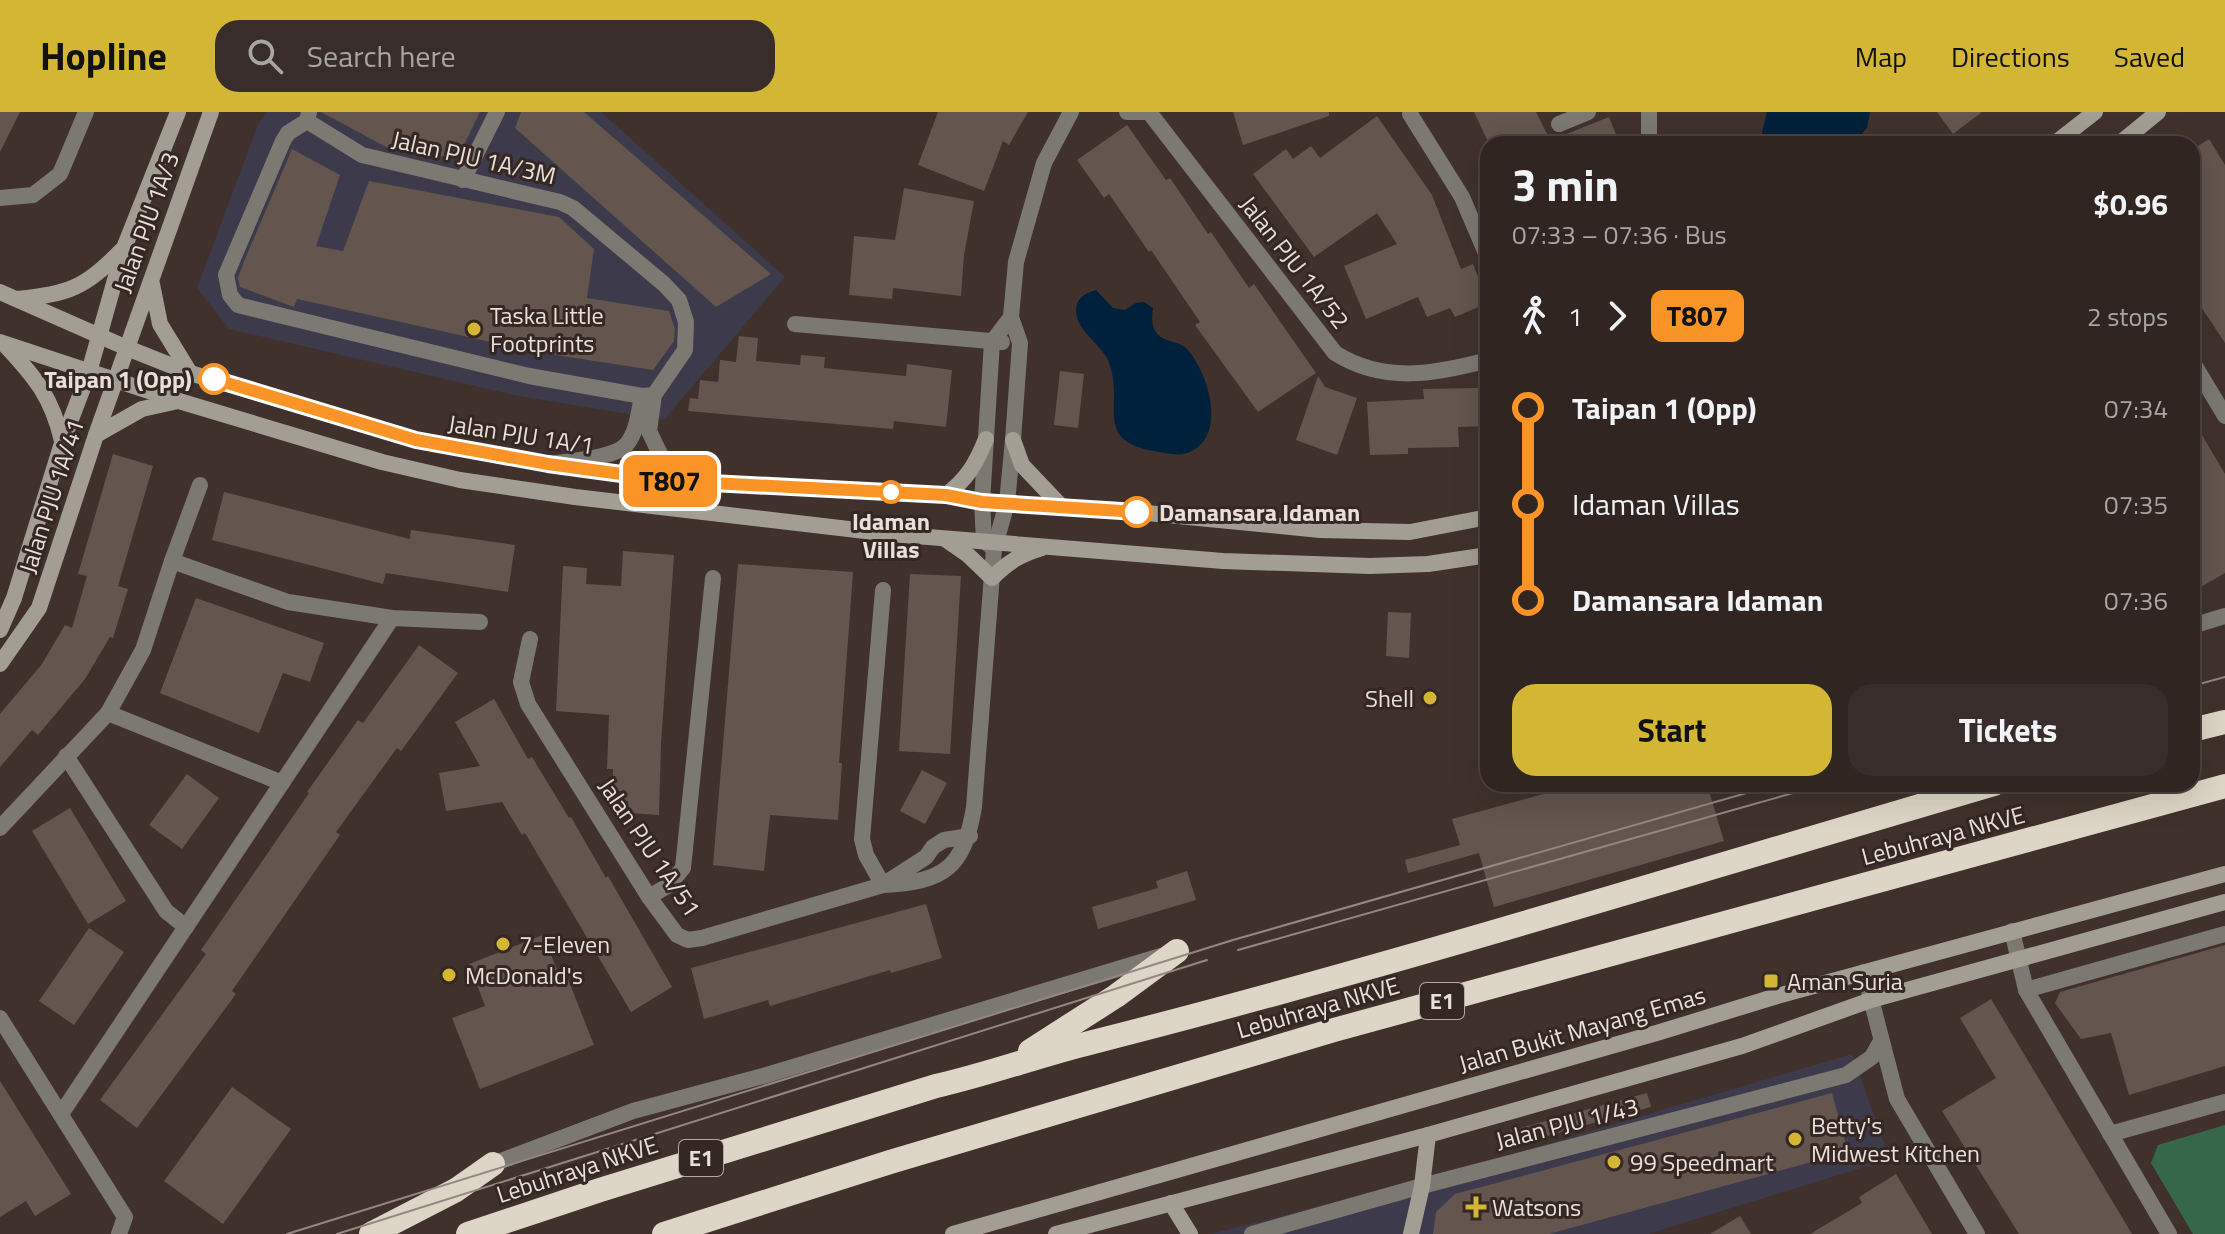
<!DOCTYPE html>
<html lang="en">
<head>
<meta charset="utf-8">
<style>
	body { margin:0; font-family:"Titillium Web",sans-serif; background:#382d2a; color:#f1f3f6; height:100vh; display:flex; flex-direction:column; font-size:30px; white-space:nowrap }
	* { box-sizing:border-box; margin:0 }
	p { font-size:26px; color:#a8a5a5 }
	.icon { flex:none; width:44px; height:44px; fill:none; stroke:currentColor; stroke-width:2; stroke-linecap:round; stroke-linejoin:round }
	.map { position:relative; flex:1; overflow:hidden }
	.drawer { position:absolute; left:1480px; top:24px; width:720px; height:656px; display:flex; flex-direction:column; background:#302521; border-radius:24px; box-shadow:0 8px 32px #0002,0 0 0 2px #4b423f }
	.drawer>* { flex:none }
	.badge { padding:0 16px; border-radius:12px; font-size:28px; line-height:52px }
	.map>.badge { position:absolute; translate:-50% -50%; box-shadow:0 0 0 4px #fff }
	.legs { display:flex; align-items:center; gap:12px; height:88px; padding:0 32px; font-size:26px }
	.legs p { margin-inline-start:auto }
	.overview { display:flex; align-items:center; justify-content:space-between; height:136px; padding:0 32px }
	h1 { font-size:44px; font-weight:700; line-height:60px }
	.button { display:flex; gap:16px; margin-top:auto; padding:16px 32px }
	.button a { flex:1; height:92px; border-radius:24px; background:#d4b635; color:#111; font-size:32px; font-weight:700; line-height:92px; text-align:center }
	.button a+a { background:#382d2a; color:#f1f3f6 }
	ul { padding:0 32px; list-style:none }
	li { display:flex; align-items:center; gap:28px; height:96px; font-size:30px }
	li i { display:grid; place-items:center; width:12px; height:100%; margin:0 10px; background:currentColor }
	li i::after { content:''; width:20px; height:20px; margin:-10px; border:6px solid; border-radius:50%; background:#302521 }
	li p { margin-inline-start:auto }
	li:first-child i { background:linear-gradient(#0000 50%,currentColor 0) }
	li:last-child i { background:linear-gradient(currentColor 50%,#0000 0) }
	header { display:flex; align-items:center; gap:48px; box-sizing:border-box; height:112px; padding:0 40px; background:#d4b635; color:#111 }
	header strong { font-size:38px }
	nav { display:flex; gap:44px; margin-inline-start:auto; font-size:28px }
	.search { width:560px; height:72px; background:#382d2a; display:flex; align-items:center; gap:20px; box-sizing:border-box; padding:0 28px; border-radius:24px; color:#a8a5a5; font-size:30px }
	.map>svg:first-child { display:block }
</style>
</head>
<body>
<header>
<strong>Hopline</strong>
<div class="search"><svg class="icon" aria-label="search" viewBox="0 0 24 24"><circle cx="10" cy="10" r="6"/><path d="M15 15l6 6"/></svg>Search here</div>
<nav><a>Map</a><a>Directions</a><a>Saved</a></nav>
</header>
<div class="map">
<svg width="2225" height="1122" viewBox="0 0 2225 1122">
	<rect width="100%" height="100%" fill="#40312c"/>
	<g fill="#3d3a4b">
		<path d="M266 0H601L785 165 664 308 514 283 229 217 197 176 259 10Z"/>
		<path d="M1852 942 1890 1047 1648 1122H1211L1437 1064Z"/>
	</g>
	<path fill="#36674b" d="M2225 1013V1122H2193L2151 1051 2158 1033Z"/>
	<g fill="#00213b">
		<path d="M1767 0H1870L1867 16 1853 32H1762V20Z"/>
		<path d="M1096 178 1113 196 1125 198 1136 191 1144 190 1153 196C1152 204 1151 213 1156 220 1163 231 1178 228 1187 237 1208 260 1228 323 1190 340 1179 345 1165 341 1154 339 1091 328 1126 291 1108 248 1100 231 1075 218 1076 197 1077 185 1086 181 1096 178Z"/>
	</g>
	<g fill="#64554e">
		<path d="M0 0H20L0 40Z"/>
		<path d="M321 0H480L457 47 388 36Z"/>
		<path d="M521 0H584L771 162 716 195 515 16Z"/>
		<path d="M938 0H1028L1009 33 1003 29 984 79 918 53Z"/>
		<path d="M1233 0H1329V4L1243 33Z"/>
		<path d="M1474 0H1536L1549 26 1537 32H1489Z"/>
		<path d="M1937 0H1982L1953 22Z"/>
		<path d="M1377 4 1432 83 1461 157 1473 152 1488 191 1455 205 1450 196 1427 205 1418 185 1366 207 1344 154 1397 132 1377 101 1314 145 1253 62 1286 37 1293 47 1311 34 1320 46Z"/>
		<path d="M1609 5 1620 32H1544V31Z"/>
		<path d="M1127 13 1166 68 1170 66 1208 122 1211 120 1249 176 1254 172 1316 261 1258 300 1195 213 1200 210 1151 138 1149 140 1109 82 1104 86 1077 48Z"/>
		<path d="M2209 27 2225 53V231L2192 181V38Z"/>
		<path d="M292 37 340 63 316 134 343 139 369 69 559 105 594 137 587 186 669 199 675 217 674 229 653 258 536 240 297 187 294 195 240 175 238 166 245 147Z"/>
		<path d="M904 76 974 89 964 143 961 184 893 176 892 187 849 183 854 124 895 128Z"/>
		<path d="M739 224 758 226 756 249 800 253 801 243 825 245 824 256 906 264 907 252 952 258 946 315 894 309 893 317 688 299 690 286 698 287 700 268 718 270 720 248 736 250Z"/>
		<path d="M1060 259 1084 262 1078 316 1054 313Z"/>
		<path d="M1318 264 1325 275 1357 286 1337 343 1296 328Z"/>
		<path d="M1488 272V314L1458 315 1459 335 1408 336V342L1370 343 1367 290 1424 287 1423 277 1477 276Z"/>
		<path d="M2192 306 2225 362V461L2192 480Z"/>
		<path d="M113 342 153 354 118 474 128 477 113 526 110 525 85 567 38 623 32 618 0 655V602L42 552 65 513 72 516 87 464 78 462Z"/>
		<path d="M224 380 410 427 411 418 515 433 508 480 386 461 383 472 212 428Z"/>
		<path d="M623 439 674 443 661 632 659 703 628 701V689H622V679H612L613 657H607L609 603 556 599 563 454 587 456 586 472 621 474Z"/>
		<path d="M738 452 853 460 839 651H842L838 708 770 703 764 759 713 753Z"/>
		<path d="M910 462 961 464 950 642 899 639Z"/>
		<path d="M196 486 324 531 310 570 283 561 259 621 160 581Z"/>
		<path d="M1388 500 1411 501 1409 546 1386 544Z"/>
		<path d="M419 533 458 561 401 639 397 636 336 720 340 723 232 879 236 882 137 1016 100 988 206 842 201 838 309 681 307 680 358 608 363 611Z"/>
		<path d="M494 587 528 647 532 645 569 706 571 705 606 766 608 764 672 875 631 900 525 721 522 723 502 690 446 699 439 661 480 654 455 610Z"/>
		<path d="M922 658 947 671 925 712 900 699Z"/>
		<path d="M187 662 219 686 182 737 149 713Z"/>
		<path d="M1580 672H1629L1630 677 1648 672H1707L1724 729 1494 795 1479 741 1408 761 1405 748 1460 733 1452 707Z"/>
		<path d="M70 696 126 789 88 812 32 719Z"/>
		<path d="M1187 759 1196 788 1098 817 1092 795 1158 776 1156 769Z"/>
		<path d="M926 792 942 846 891 861 890 858 770 894 768 888 704 907 691 856Z"/>
		<path d="M89 816 124 840 74 913 39 889Z"/>
		<path d="M543 823 560 865 566 862 594 933 480 977 452 906 485 894 469 852Z"/>
		<path d="M2225 833V954L2129 983 2111 921 2081 927 2055 891 2060 880Z"/>
		<path d="M1991 887 2132 1122H2019L1942 999 1996 966 1960 906Z"/>
		<path d="M0 969 71 1082 35 1104 26 1089 0 1105Z"/>
		<path d="M232 975 291 1017 223 1112 164 1069Z"/>
		<path d="M1647 981 1651 995 1503 1036 1499 1022Z"/>
		<path d="M1832 981 1848 1040 1549 1122H1433L1436 1100 1455 1082Z"/>
		<path d="M1896 1062 1932 1122H1810L1862 1091 1859 1085Z"/>
		<path d="M1740 1104 1751 1122H1710Z"/>
	</g>
	<g fill="none" stroke-linecap="round" stroke-linejoin="round">
		<g stroke="#7c7872" stroke-width="16">
			<path d="M1127 0H1144"/>
			<path d="M1149 0 1335 241C1384 272 1436 262 1488 248"/>
			<path d="M1649 0V32"/>
			<path d="M1410 2 1462 85 1488 146"/>
			<path d="M307 9 362 43 560 90 573 96 664 172 679 188 686 210 685 238 654 283 642 284 529 264 238 193 230 183 226 163 283 29 288 21 307 9 309 0"/>
			<path d="M1559 12 1588 0"/>
			<path d="M463 68 497 0"/>
			<path d="M0 86 33 83 60 62 86 0"/>
			<path d="M795 212 1002 230"/>
			<path d="M2192 249 2225 304"/>
			<path d="M654 283 649 319 673 369"/>
			<path d="M557 351C574 348 614 346 626 333 637 321 639 299 642 284"/>
			<path d="M993 436 984 429 982 390 992 230 1011 205"/>
			<path d="M172 449 288 490 392 506 480 510"/>
			<path d="M883 478 862 727 866 743 883 773"/>
			<path d="M2192 514 2225 504"/>
			<path d="M530 527 521 570 528 592 649 785 677 823 688 828 702 826 883 773C944 770 964 756 974 695L994 437 1007 391 1013 328 1020 231 1011 205 1016 150 1044 51 1071 0"/>
			<path d="M108 601 282 671"/>
			<path d="M66 644 166 799 186 815"/>
			<path d="M0 716 108 601 143 538 172 449 200 373"/>
			<path d="M884 772 926 745 933 735 944 728 970 724"/>
			<path d="M649 785 669 773 683 756 713 466"/>
			<path d="M2012 819 2026 878 2169 1122"/>
			<path d="M1864 860 1897 987 1977 1122"/>
			<path d="M2026 878 2225 822"/>
			<path d="M0 906 125 1105 119 1122"/>
			<path d="M61 1002 392 506"/>
			<path d="M2110 1022 2225 990"/>
			<path d="M493 1052 633 999 763 964 1161 844"/>
			<path d="M1252 1122 1422 1074 1846 963 1872 945 1881 929"/>
		</g>
		<g stroke="#a39e93" stroke-width="16">
			<path d="M2054 32 2095 0"/>
			<path d="M2119 32 2158 0"/>
			<path d="M152 172 160 212 190 261"/>
			<path d="M0 180 127 236 190 261 416 328 548 352 673 369 946 383 982 390 1137 400 1320 418 1410 420 1488 405"/>
			<path d="M17 187C71 181 83 177 122 138"/>
			<path d="M0 230 179 289 382 350 460 368 575 385 891 422 1223 449 1370 454 1428 452 1488 443"/>
			<path d="M6 234C36 266 52 286 62 329"/>
			<path d="M96 323 142 297 178 289"/>
			<path d="M1013 328 1022 353 1062 395"/>
			<path d="M946 383C967 367 976 352 986 327"/>
			<path d="M945 427 968 443 992 466C1008 450 1021 442 1042 436"/>
			<path d="M0 518 14 486 62 331 89 260 124 136 178 0"/>
			<path d="M0 552 39 496 96 323 211 0"/>
			<path d="M1171 1091 1190 1122"/>
			<path d="M953 1122 1660 920 1777 884 2225 762"/>
			<path d="M1056 1122 1428 1023 1742 934 1871 888 2225 790"/>
			<path d="M1411 1122 1422 1074 1428 1023"/>
		</g>
		<g stroke="#ddd5c5" stroke-width="24">
			<path d="M2192 618 2225 610"/>
			<path d="M1030 939 1116 884 1177 839"/>
			<path d="M371 1122 456 1078 493 1052"/>
			<path d="M468 1122 600 1078 936 974C989 962 1040 943 1093 930 1396 853 1694 760 1994 672"/>
			<path d="M664 1122 890 1050 1334 918 2225 674"/>
		</g>
		<g stroke="#948783" stroke-width="2">
			<path d="M2192 574 2225 565"/>
			<path d="M1238 838 1825 672"/>
			<path d="M287 1122 1233 828 1778 672"/>
			<path d="M337 1122 1207 848"/>
		</g>
	</g>
	<g fill="none" stroke-linecap="round" stroke-linejoin="round">
		<defs>
			<path id="line-1" d="M214 267 416 328 548 352 673 369 946 383 982 390 1137 400"/>
		</defs>
		<use href="#line-1" stroke="#fff" stroke-width="18"/>
		<use href="#line-1" stroke="#fa9426" stroke-width="12"/>
	</g>
	<g fill="#d4b635" stroke="#352722" stroke-width="3">
		<circle cx="474" cy="217" r="8"/>
		<circle cx="1430" cy="586" r="8"/>
		<circle cx="503" cy="832" r="8"/>
		<circle cx="449" cy="863" r="8"/>
		<rect x="1763" y="861" width="16" height="16" rx="4"/>
		<circle cx="1795" cy="1027" r="8"/>
		<circle cx="1614" cy="1050" r="8"/>
		<path d="M1472 1083h8v8h8v8h-8v8h-8v-8h-8v-8h8z"/>
	</g>
	<g fill="#fff" stroke="#fa9426" stroke-width="4">
		<circle cx="214" cy="267" r="14"/>
		<circle cx="891" cy="380" r="10"/>
		<circle cx="1137" cy="400" r="14"/>
	</g>
	<g text-anchor="middle" dominant-baseline="central" stroke-width="6" stroke-linejoin="round" paint-order="stroke">
		<g fill="#352722" stroke="#b3a8a4" stroke-width="2">
			<rect x="1420" y="871" width="44" height="36" rx="6"/>
			<rect x="679" y="1028" width="44" height="36" rx="6"/>
		</g>
		<g font-size="22" font-weight="bold" fill="#e9dfdb">
			<text x="1442" y="889">E1</text>
			<text x="701" y="1046">E1</text>
		</g>
		<g font-size="24" fill="#e9dfdb" stroke="#352722">
			<text transform="translate(474 45) rotate(13)">Jalan PJU 1A/3M</text>
			<text transform="translate(146 110) rotate(-70)">Jalan PJU 1A/3</text>
			<text transform="translate(1295 150) rotate(52)">Jalan PJU 1A/52</text>
			<text transform="translate(521 322) rotate(9)">Jalan PJU 1A/1</text>
			<text transform="translate(51 384) rotate(-72)">Jalan PJU 1A/41</text>
			<text transform="translate(1943 723) rotate(-15)">Lebuhraya NKVE</text>
			<text transform="translate(650 735) rotate(56)">Jalan PJU 1A/51</text>
			<text transform="translate(1318 895) rotate(-16)">Lebuhraya NKVE</text>
			<text transform="translate(1582 917) rotate(-16)">Jalan Bukit Mayang Emas</text>
			<text transform="translate(1567 1011) rotate(-14)">Jalan PJU 1/43</text>
			<text transform="translate(577 1057) rotate(-18)">Lebuhraya NKVE</text>
		</g>
		<g font-size="24" fill="#e9dfdb" stroke="#352722" text-anchor="start">
			<text x="490" y="203">Taska Little<tspan x="490" dy="28">Footprints</tspan></text>
			<text x="1414" y="586" text-anchor="end">Shell</text>
			<text x="519" y="832">7-Eleven</text>
			<text x="465" y="863">McDonald's</text>
			<text x="1787" y="869">Aman Suria</text>
			<text x="1811" y="1013">Betty's<tspan x="1811" dy="28">Midwest Kitchen</tspan></text>
			<text x="1630" y="1050">99 Speedmart</text>
			<text x="1492" y="1095">Watsons</text>
		</g>
		<g font-size="24" font-weight="bold" fill="#e9dfdb" stroke="#352722" text-anchor="end">
			<text x="192" y="267">Taipan 1 (Opp)</text>
			<text x="1159" y="400" text-anchor="start">Damansara Idaman</text>
			<text x="891" y="409" text-anchor="middle">Idaman<tspan x="891" dy="28">Villas</tspan></text>
		</g>
	</g>
</svg>
<b class="badge" style="left:670px;top:369px;background:#fa9426;color:#111">T807</b>
<section class="drawer">
<div class="overview"><div><h1>3 min</h1><p>07:33 – 07:36 · Bus</p></div><b>$0.96</b></div>
<div class="legs"><svg class="icon" aria-label="walk" viewBox="0 0 24 24"><circle cx="13" cy="4" r="2"/><path d="M13 8l-2 6 4 7M11 14l-3 7M7 12l3-4h3l4 4"/></svg>1<svg class="icon" aria-label="forward" viewBox="0 0 24 24"><path d="M9 5l7 7-7 7"/></svg><b class="badge" style="background:#fa9426;color:#111">T807</b><p>2 stops</p></div>
<ul>
<li><i style="color:#fa9426"></i><b>Taipan 1 (Opp)</b><p>07:34</p></li>
<li><i style="color:#fa9426"></i><span>Idaman Villas</span><p>07:35</p></li>
<li><i style="color:#fa9426"></i><b>Damansara Idaman</b><p>07:36</p></li>
</ul>
<div class="button"><a>Start</a><a>Tickets</a></div>
</section>
</div>
</body>
</html>
